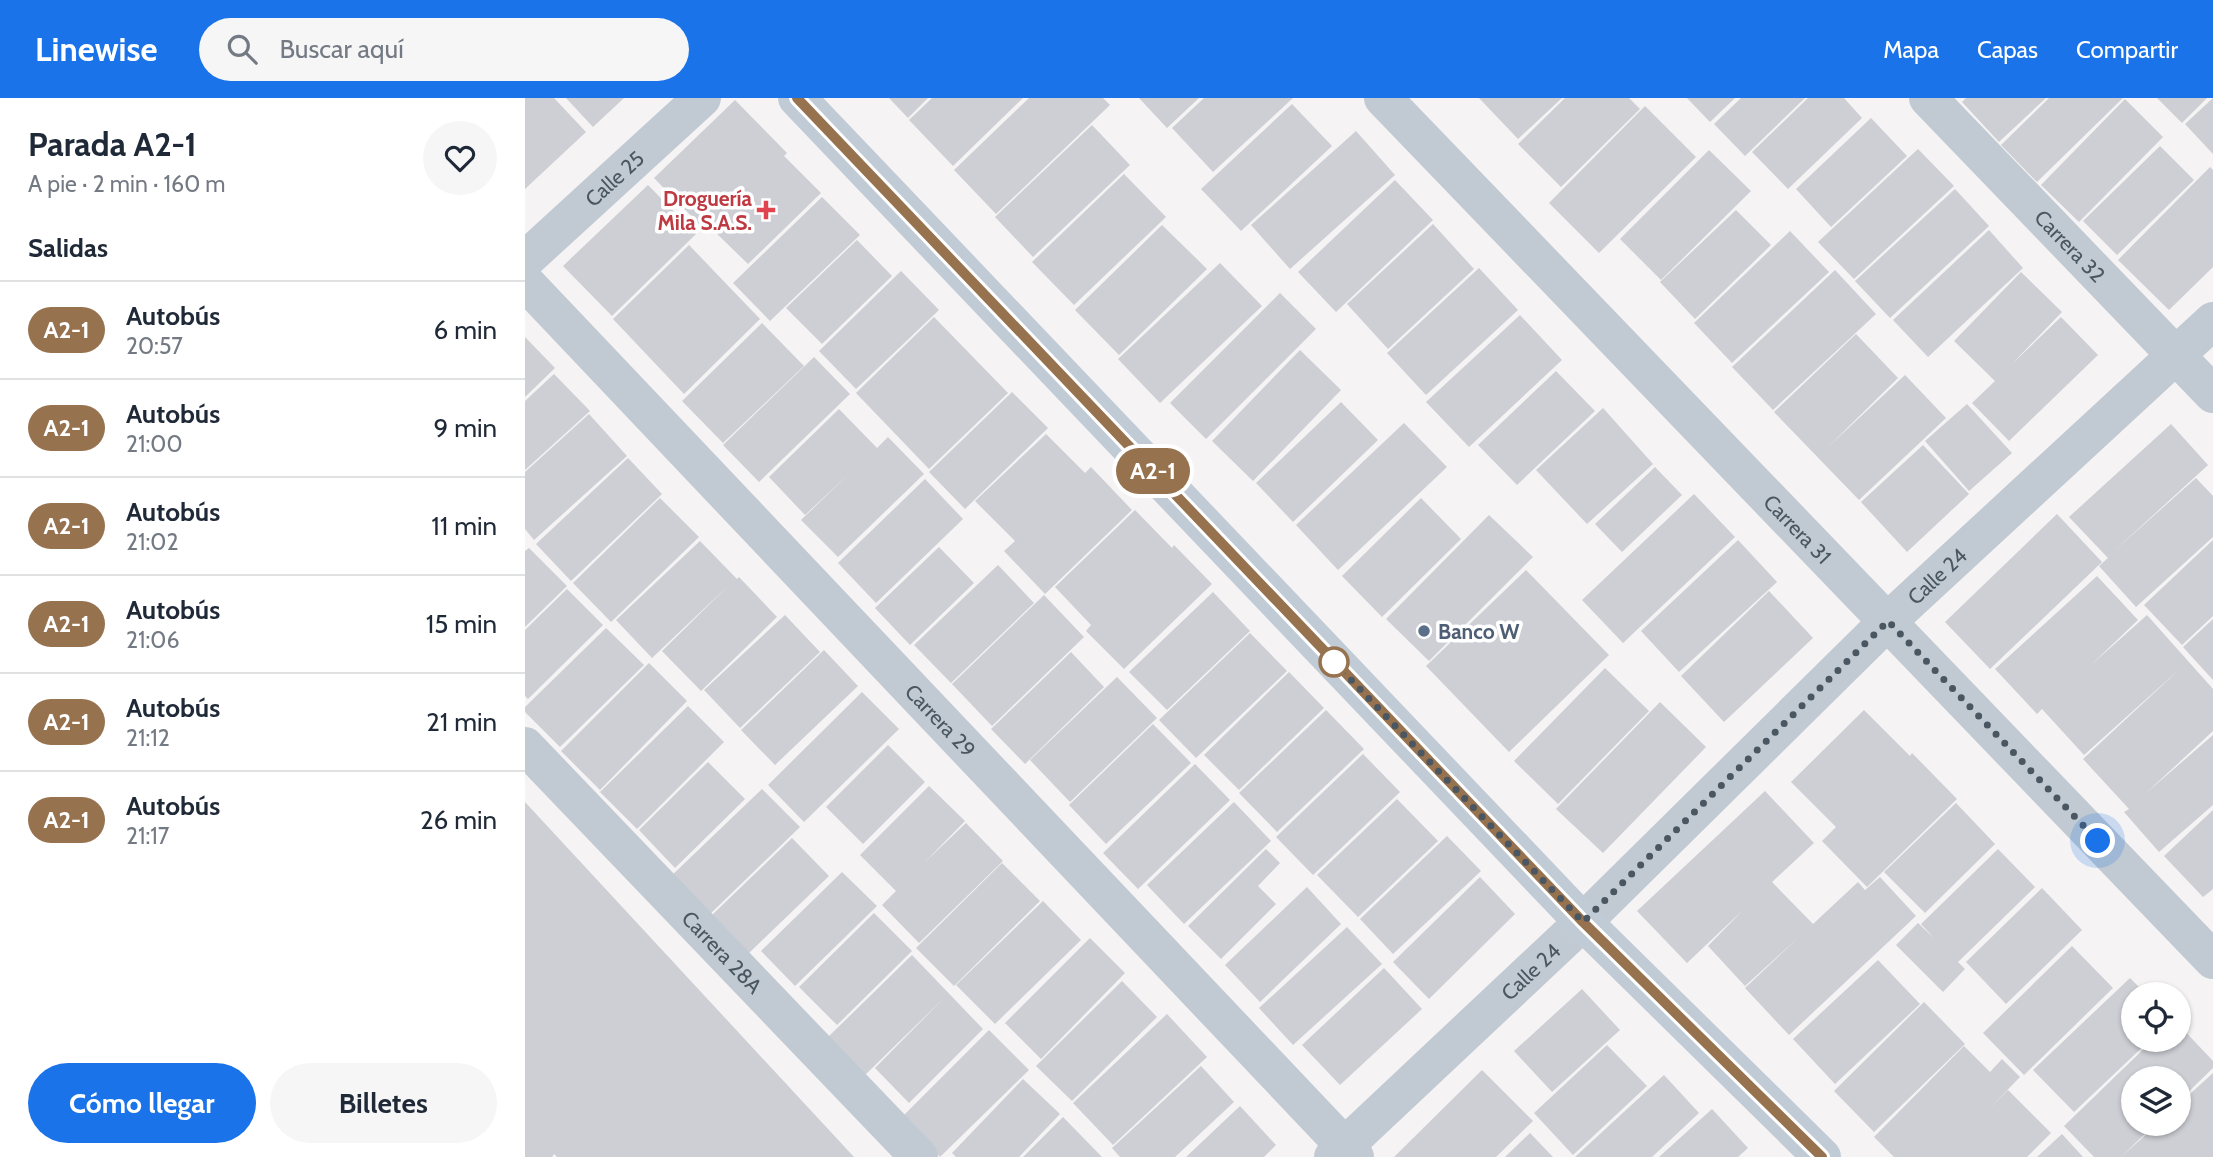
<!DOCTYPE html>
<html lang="es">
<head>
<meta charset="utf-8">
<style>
	body { margin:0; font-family:Cabin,sans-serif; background:#f6f6f7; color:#1f2937; height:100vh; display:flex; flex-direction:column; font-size:26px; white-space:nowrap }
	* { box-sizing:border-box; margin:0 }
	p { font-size:23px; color:#747a83 }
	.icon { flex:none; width:38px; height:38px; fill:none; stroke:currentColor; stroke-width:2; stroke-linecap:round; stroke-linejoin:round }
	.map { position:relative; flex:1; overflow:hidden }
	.panel { display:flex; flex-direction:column; background:#fff; width:525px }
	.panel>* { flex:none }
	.badge { padding:0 14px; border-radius:23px; font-size:24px; line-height:46px }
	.fabs { position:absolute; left:1596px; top:884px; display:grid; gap:14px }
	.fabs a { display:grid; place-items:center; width:70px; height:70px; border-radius:50%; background:#fff; box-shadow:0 2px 5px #0004; font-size:35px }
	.you { position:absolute; width:35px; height:35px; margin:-18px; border:5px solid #fff; border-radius:50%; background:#1a73e8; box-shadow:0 0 0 10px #1a73e833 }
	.map>.badge { position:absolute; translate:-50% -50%; box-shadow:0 0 0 4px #fff }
	h2 { padding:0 28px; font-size:26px; line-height:63px }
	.round { display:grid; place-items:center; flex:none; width:74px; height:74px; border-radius:37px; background:#f6f6f7 }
	.headline { display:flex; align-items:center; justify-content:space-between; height:119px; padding:0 28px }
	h1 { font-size:33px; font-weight:700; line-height:52px }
	.button { display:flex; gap:14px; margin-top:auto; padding:14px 28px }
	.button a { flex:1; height:80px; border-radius:42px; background:#1a73e8; color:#fff; font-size:28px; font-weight:700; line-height:80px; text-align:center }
	.button a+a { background:#f6f6f7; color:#1f2937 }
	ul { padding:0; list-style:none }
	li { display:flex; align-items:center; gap:21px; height:98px; padding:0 28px; border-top:2px solid #e0e1e3 }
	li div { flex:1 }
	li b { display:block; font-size:26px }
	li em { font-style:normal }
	li .badge { min-width:77px; font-weight:700; text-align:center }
	header { display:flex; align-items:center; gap:42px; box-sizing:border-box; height:98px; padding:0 35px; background:#1a73e8; color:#fff }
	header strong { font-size:33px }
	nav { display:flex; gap:38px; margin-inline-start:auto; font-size:24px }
	.search { width:490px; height:63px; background:#f6f6f7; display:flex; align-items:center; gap:18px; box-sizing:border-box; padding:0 24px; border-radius:38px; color:#747a83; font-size:26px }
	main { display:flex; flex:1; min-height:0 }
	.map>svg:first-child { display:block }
</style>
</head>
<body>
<header>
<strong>Linewise</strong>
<div class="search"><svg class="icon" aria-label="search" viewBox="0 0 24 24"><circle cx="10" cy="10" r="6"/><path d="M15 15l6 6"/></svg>Buscar aquí</div>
<nav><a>Mapa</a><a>Capas</a><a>Compartir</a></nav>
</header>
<main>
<section class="panel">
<div class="headline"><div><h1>Parada A2-1</h1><p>A pie · 2 min · 160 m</p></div><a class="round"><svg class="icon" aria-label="heart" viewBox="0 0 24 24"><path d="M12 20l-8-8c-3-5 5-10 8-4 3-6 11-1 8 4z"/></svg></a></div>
<h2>Salidas</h2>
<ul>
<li><span class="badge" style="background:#96724f;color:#fff">A2-1</span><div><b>Autobús</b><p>20:57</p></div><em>6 min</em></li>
<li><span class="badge" style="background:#96724f;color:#fff">A2-1</span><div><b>Autobús</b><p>21:00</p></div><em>9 min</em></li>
<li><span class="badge" style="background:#96724f;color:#fff">A2-1</span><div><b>Autobús</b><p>21:02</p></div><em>11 min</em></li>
<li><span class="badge" style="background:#96724f;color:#fff">A2-1</span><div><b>Autobús</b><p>21:06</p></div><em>15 min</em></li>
<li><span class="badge" style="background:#96724f;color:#fff">A2-1</span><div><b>Autobús</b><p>21:12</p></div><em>21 min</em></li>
<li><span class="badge" style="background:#96724f;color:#fff">A2-1</span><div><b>Autobús</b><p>21:17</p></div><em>26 min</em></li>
</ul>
<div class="button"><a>Cómo llegar</a><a>Billetes</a></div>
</section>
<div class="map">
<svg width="1688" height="1059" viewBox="0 0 1688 1059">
	<rect width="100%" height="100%" fill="#f5f3f3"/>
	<g fill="#cdcfd5">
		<path d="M0 0H29L61 34 0 91Z"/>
		<path d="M41 0H99L68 29Z"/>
		<path d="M364 0H403L383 20Z"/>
		<path d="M407 0H498L428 68 384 22Z"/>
		<path d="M504 0H578L585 7 471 116 429 72Z"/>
		<path d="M614 0H674L642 30Z"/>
		<path d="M679 0H768L688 74 647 30Z"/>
		<path d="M954 0H1037L993 41Z"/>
		<path d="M1040 0H1104L1115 11 1036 89 993 46Z"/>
		<path d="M1162 0H1210L1185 24Z"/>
		<path d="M1216 0H1280L1220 58 1189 26Z"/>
		<path d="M1283 0H1319L1337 20 1263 91 1227 54Z"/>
		<path d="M1441 0H1521L1474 44 1437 4Z"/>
		<path d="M1524 0H1598L1512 84 1476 47Z"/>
		<path d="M1632 0H1682L1657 25Z"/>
		<path d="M1688 0V56L1660 26Z"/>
		<path d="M1600 1 1638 39 1554 124 1516 87Z"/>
		<path d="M210 2 262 55 259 58 296 95 223 166 186 130 208 107 181 133 129 80Z"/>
		<path d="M767 6 807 48 716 133 676 91Z"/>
		<path d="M1120 8 1171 59 1074 155 1024 105Z"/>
		<path d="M1346 20 1382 58 1306 129 1271 91Z"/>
		<path d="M567 27 605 67 508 159 470 119Z"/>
		<path d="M831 33 870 77 765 171 726 127Z"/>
		<path d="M1635 48 1669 82 1592 157 1558 123Z"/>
		<path d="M1393 51 1429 88 1329 181 1293 144Z"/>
		<path d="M1184 52 1226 93 1136 182 1095 141Z"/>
		<path d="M1685 69 1688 72V169L1644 212 1593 162Z"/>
		<path d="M599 76 641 119 549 207 507 164Z"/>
		<path d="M870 82 908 122 811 214 773 174Z"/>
		<path d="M123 87 171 136 87 218 38 168Z"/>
		<path d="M1430 91 1464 128 1365 220 1330 183Z"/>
		<path d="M297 99 335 137 245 223 208 185Z"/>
		<path d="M1211 112 1246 147 1170 221 1135 184Z"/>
		<path d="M908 126 949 171 863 251 822 206Z"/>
		<path d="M637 127 682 171 594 257 550 212Z"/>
		<path d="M1464 132 1498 170 1403 259 1368 222Z"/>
		<path d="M1265 133 1304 174 1207 265 1169 225Z"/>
		<path d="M332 142 367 178 297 246 261 210Z"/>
		<path d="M164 147 235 221 159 296 88 221Z"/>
		<path d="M695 165 737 208 635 305 593 261Z"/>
		<path d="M954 170 993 212 901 297 862 255Z"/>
		<path d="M1310 172 1351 216 1248 312 1207 269Z"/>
		<path d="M376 173 414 212 331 291 294 253Z"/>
		<path d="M1496 174 1537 214 1487 266 1536 219 1573 257 1484 343 1447 305 1470 283 1429 243Z"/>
		<path d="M755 195 791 231 681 341 645 305Z"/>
		<path d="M995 217 1037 262 944 349 901 304Z"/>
		<path d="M409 219 483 295 404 371 331 295Z"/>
		<path d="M237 225 279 268 198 345 157 303Z"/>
		<path d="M1331 236 1373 280 1302 350 1380 277 1421 320 1334 402 1249 314Z"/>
		<path d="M0 239 30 270 0 299Z"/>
		<path d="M775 252 816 292 728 383 687 343Z"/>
		<path d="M289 259 325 296 234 384 198 347Z"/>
		<path d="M1031 273 1070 313 992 387 953 347Z"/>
		<path d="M29 276 65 313 0 372V303Z"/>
		<path d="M487 294 523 330 440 411 404 374Z"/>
		<path d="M816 304 853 342 768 424 731 385Z"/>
		<path d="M1442 306 1487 355 1444 393 1400 343Z"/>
		<path d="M1078 310 1128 366 1062 426 1011 372Z"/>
		<path d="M314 311 352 350 363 339 399 376 313 459 276 422 325 375 280 417 244 379Z"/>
		<path d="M64 316 102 358 9 442 0 431V374Z"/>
		<path d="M879 325 922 369 813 472 771 427Z"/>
		<path d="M1646 326 1683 367 1588 454 1671 380 1688 398V439L1611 509 1574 468 1583 460 1544 419Z"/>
		<path d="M521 336 560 375 566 369 607 412 520 496 479 453 490 443 450 403Z"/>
		<path d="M1398 347 1444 396 1382 454 1336 404Z"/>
		<path d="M103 360 137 396 46 483 11 446Z"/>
		<path d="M1130 369 1157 397 1097 454 1070 426Z"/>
		<path d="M400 381 438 421 351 505 313 465Z"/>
		<path d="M1169 396 1210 439 1098 545 1057 502Z"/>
		<path d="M135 400 174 439 86 524 48 485Z"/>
		<path d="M896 400 936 441 857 519 817 478Z"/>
		<path d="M610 412 647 450 649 447 687 486 599 571 561 533 566 527 530 489Z"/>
		<path d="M1532 416 1577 464 1465 571 1420 524Z"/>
		<path d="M964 417 1008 459 904 563 861 521Z"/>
		<path d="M1213 442 1252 484 1154 574 1116 533Z"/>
		<path d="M1688 442V518L1657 547 1619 507Z"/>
		<path d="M175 443 212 481 214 479 252 519 176 593 137 553 204 487 127 560 91 522Z"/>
		<path d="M414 449 449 485 385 547 350 510Z"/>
		<path d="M4 450 42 488 0 529V453Z"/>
		<path d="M473 467 509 505 426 585 389 547Z"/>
		<path d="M1001 472 1084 557 984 654 901 568Z"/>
		<path d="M1572 478 1613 522 1566 567 1622 517 1688 591V633L1620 696 1688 637V707L1634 754 1599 714 1604 711 1558 661 1657 569 1559 657 1517 611 1512 616 1470 571Z"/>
		<path d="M42 491 78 527 3 601 0 598V532Z"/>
		<path d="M1244 493 1288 540 1199 624 1156 578Z"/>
		<path d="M688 494 725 533 642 612 604 574Z"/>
		<path d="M519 497 559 539 467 628 427 586Z"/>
		<path d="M260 517 295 554 215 630 179 592Z"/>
		<path d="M1688 521V582L1658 549Z"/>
		<path d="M81 530 119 567 35 649 0 614V609Z"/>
		<path d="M725 535 762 573 671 660 634 622Z"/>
		<path d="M299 552 333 588 250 667 216 632Z"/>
		<path d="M546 554 579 589 500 666 466 631Z"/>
		<path d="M124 565 162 603 75 692 36 653Z"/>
		<path d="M1080 570 1124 613 1033 706 989 663Z"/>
		<path d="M764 574 799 610 714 692 679 657Z"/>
		<path d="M592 579 632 620 545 704 505 662Z"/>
		<path d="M337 594 374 631 279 724 243 687Z"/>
		<path d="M1135 604 1181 649 1078 755 1031 711Z"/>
		<path d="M163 608 199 644 112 731 75 694Z"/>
		<path d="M801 612 839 651 752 734 714 695Z"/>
		<path d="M1339 612 1385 658 1387 655 1432 701 1342 789 1297 743 1311 729 1266 684Z"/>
		<path d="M628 626 666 665 581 746 544 707Z"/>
		<path d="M363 647 400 684 338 746 301 709Z"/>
		<path d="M838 656 875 694 788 777 751 739Z"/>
		<path d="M183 664 220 701 150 770 114 732Z"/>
		<path d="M670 666 705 702 613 791 578 755Z"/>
		<path d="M404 688 440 723 400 764 441 725 478 763 394 845 357 807 371 793 335 757Z"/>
		<path d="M237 691 275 729 181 820 143 781Z"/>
		<path d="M1240 693 1289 745 1247 784 1288 826 1333 784 1340 792 1355 779 1391 818 1264 937 1220 890 1275 838 1220 888 1183 848 1218 812 1162 865 1112 813Z"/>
		<path d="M872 701 913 743 833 819 792 777Z"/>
		<path d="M0 704 151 867 329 1059H32L29 1056 27 1059H0Z"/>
		<path d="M709 704 746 743 659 826 622 787Z"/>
		<path d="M1431 705 1470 746 1400 815 1359 774Z"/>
		<path d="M1688 712V791L1678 799 1639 758Z"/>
		<path d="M922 738 956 773 868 856 835 821Z"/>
		<path d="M267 740 304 778 224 855 187 817Z"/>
		<path d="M741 751 755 765 733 788 751 806 696 861 663 828Z"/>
		<path d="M1473 751 1510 789 1433 864 1440 871 1418 894 1371 847 1393 825 1409 840 1396 826Z"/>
		<path d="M477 765 515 803 429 888 391 850Z"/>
		<path d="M317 774 352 808 270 888 236 853Z"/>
		<path d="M955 779 990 816 904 901 868 864Z"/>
		<path d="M782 789 816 826 735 904 700 867Z"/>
		<path d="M1517 790 1557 832 1481 906 1441 864Z"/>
		<path d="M518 803 556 842 470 926 431 887Z"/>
		<path d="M349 815 387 853 312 927 274 889Z"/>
		<path d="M822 829 857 866 768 947 734 910Z"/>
		<path d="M565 840 600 875 516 961 480 925Z"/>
		<path d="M1547 848 1588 890 1499 977 1458 935Z"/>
		<path d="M387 857 458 931 384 1005 350 970 419 900 339 978 301 941Z"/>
		<path d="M1353 862 1395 906 1310 986 1268 941Z"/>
		<path d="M859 870 897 911 815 987 777 947Z"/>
		<path d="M1605 880 1621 896H1608V942H1625L1549 1014 1508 972Z"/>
		<path d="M597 883 632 919 547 1003 511 968Z"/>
		<path d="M1057 891 1095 932 1027 994 989 953Z"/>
		<path d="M1399 904 1440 946 1349 1034 1309 993Z"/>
		<path d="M642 916 682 959 588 1047 548 1005Z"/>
		<path d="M1654 927 1688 963V970L1654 1003V980H1608V1026H1630L1597 1058 1633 1026H1654V1006L1688 975V1059H1569L1539 1028 1628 942H1654Z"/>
		<path d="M464 932 504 972 415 1059 376 1020Z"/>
		<path d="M1082 947 1122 988 1048 1057 1009 1015Z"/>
		<path d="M1439 948 1465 974 1477 961 1495 979 1463 1012 1483 992 1526 1035 1502 1059H1369L1349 1039Z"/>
		<path d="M676 968 709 1004 650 1059H595L587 1050Z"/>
		<path d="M957 972 1008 1023 971 1059H869Z"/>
		<path d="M1139 977 1174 1015 1127 1059H1050Z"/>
		<path d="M498 981 535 1016 494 1059H431L427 1055Z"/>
		<path d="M715 1008 751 1047 739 1059H661Z"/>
		<path d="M1187 1011 1223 1050 1213 1059H1134Z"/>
		<path d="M538 1019 577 1059H498Z"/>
		<path d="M1005 1035 1028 1059H980Z"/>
		<path d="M1537 1036 1558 1059H1512Z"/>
	</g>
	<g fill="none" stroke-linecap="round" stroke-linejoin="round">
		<g stroke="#c1cad2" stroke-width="38">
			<path id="s1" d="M858 0 1688 862"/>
			<path id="s2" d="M1403 0 1688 296"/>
			<path id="s3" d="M0 162 177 0"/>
			<path id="s4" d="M0 184 830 1059"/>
			<path id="s5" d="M0 648 394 1059"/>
			<path id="s6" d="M808 1059 1058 824 1363 523 1688 223"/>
		</g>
		<path stroke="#c1cbd6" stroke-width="38" d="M272 0 1058 824 1297 1059"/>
	</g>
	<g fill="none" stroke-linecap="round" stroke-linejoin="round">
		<defs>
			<path id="line" d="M272 0 1058 824 1297 1059"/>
		</defs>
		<use href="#line" stroke="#fff" stroke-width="16"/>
		<use href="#line" stroke="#96724f" stroke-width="10"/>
		<path stroke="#4a5661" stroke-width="7" stroke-dasharray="0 12.6" d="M809 564 1058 824 1363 523 1573 743"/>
	</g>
	<path fill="#e0444e" stroke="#fff" stroke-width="2.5" d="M237.5 101.5h7v7h7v7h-7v7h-7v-7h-7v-7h7z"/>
	<circle fill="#5c6f8a" stroke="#fff" stroke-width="2.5" cx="899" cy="533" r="7"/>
	<circle fill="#fff" stroke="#96724f" stroke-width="3.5" cx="809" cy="564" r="14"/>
	<g text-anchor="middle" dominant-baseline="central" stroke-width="7" stroke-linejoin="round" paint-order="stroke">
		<g font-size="21" fill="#4a5661" stroke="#fff">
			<text stroke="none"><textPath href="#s3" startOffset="121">Calle 25</textPath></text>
			<text stroke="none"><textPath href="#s2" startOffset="205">Carrera 32</textPath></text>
			<text stroke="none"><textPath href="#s1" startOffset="598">Carrera 31</textPath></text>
			<text stroke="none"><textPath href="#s6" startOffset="838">Calle 24</textPath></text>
			<text stroke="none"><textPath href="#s4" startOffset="604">Carrera 29</textPath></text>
			<text stroke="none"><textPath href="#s5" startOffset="285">Carrera 28A</textPath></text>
			<text stroke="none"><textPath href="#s6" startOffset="271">Calle 24</textPath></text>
		</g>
		<g font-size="21" font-weight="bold" fill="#be3a42" stroke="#fff" text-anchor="end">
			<text x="227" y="100">Droguería<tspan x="227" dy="24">Mila S.A.S.</tspan></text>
		</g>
		<g font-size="21" font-weight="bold" fill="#4e5e75" stroke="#fff" text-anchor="start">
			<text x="913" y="533">Banco W</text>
		</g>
	</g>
</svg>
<div class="fabs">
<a><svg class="icon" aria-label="locate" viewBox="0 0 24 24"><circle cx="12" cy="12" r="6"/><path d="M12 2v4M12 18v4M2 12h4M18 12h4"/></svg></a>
<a><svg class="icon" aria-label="layers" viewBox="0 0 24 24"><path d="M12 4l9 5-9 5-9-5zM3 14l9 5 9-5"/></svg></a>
</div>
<div class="you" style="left:1573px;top:743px"></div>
<b class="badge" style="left:628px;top:373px;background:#96724f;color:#fff">A2-1</b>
</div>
</main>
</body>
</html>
